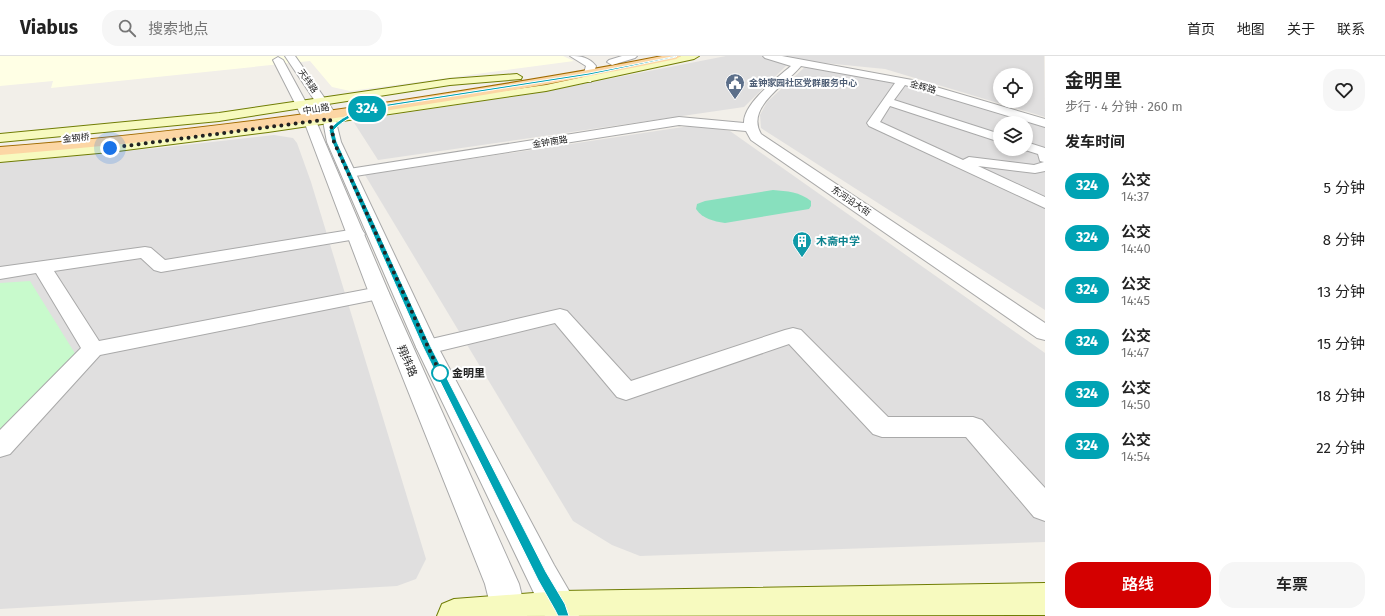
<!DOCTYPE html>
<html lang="zh">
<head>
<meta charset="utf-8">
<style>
	body { margin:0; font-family:"Fira Sans","Noto Sans SC",sans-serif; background:#f6f6f6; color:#222; height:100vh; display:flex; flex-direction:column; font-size:15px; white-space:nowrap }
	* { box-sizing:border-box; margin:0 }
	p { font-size:13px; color:#767676 }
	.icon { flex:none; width:22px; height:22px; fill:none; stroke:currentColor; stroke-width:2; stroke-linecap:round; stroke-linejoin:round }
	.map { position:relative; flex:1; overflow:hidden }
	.details { display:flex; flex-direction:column; background:#fff; width:340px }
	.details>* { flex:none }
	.badge { padding:0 8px; border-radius:13px; font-size:14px; line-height:26px }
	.buttons { position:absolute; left:993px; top:12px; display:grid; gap:8px }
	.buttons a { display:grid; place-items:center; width:40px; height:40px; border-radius:50%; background:#fff; box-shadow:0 2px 6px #0003; font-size:20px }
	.you { position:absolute; width:20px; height:20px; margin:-10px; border:3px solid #fff; border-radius:50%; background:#1a73e8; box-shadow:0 0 0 6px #1a73e833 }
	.map>.badge { position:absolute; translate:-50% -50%; box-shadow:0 0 0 2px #fff }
	h2 { padding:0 20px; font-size:15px; line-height:36px }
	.round { display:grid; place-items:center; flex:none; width:42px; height:42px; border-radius:16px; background:#f6f6f6 }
	.overview { display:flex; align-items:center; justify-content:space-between; height:68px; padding:0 20px }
	h1 { font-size:19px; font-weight:600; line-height:30px }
	.button { display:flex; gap:8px; margin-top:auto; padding:8px 20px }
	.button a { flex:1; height:46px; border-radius:16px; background:#d40000; color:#fff; font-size:16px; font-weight:600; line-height:46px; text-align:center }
	.button a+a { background:#f6f6f6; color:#222 }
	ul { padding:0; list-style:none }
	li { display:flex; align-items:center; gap:12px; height:52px; padding:0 20px }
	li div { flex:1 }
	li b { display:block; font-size:15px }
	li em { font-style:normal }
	li .badge { min-width:44px; font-weight:700; text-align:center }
	header { display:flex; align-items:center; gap:24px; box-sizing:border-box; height:56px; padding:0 20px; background:#fff; border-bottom:1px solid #e0e0e0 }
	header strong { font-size:19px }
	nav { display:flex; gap:22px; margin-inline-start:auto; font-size:14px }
	.search { width:280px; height:36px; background:#f6f6f6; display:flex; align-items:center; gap:10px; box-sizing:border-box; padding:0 14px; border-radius:16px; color:#767676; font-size:15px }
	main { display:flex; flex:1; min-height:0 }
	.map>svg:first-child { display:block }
</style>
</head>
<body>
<header>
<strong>Viabus</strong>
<div class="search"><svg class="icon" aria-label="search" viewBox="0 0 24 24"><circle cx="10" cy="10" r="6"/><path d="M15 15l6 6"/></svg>搜索地点</div>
<nav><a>首页</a><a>地图</a><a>关于</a><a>联系</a></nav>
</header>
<main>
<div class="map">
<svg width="1045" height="560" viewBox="0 0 1045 560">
	<rect width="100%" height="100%" fill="#f2efe9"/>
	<g fill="#e0dfdf" fill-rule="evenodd">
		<path d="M726 0H763L789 7 744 51 378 104 353 65 547 35Z"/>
		<path d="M786 0H1044L1045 61 885 13 804 5ZM1000 19H1026V45H1000Z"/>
		<path d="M806 10 888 23 1045 70V254L761 72 760 59 767 46ZM1000 67H1026V93H1000Z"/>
		<path d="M696 69 730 75 1045 297V486L640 500 612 489 573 465 365 119Z"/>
		<path d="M274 79 293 82 297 87 311 126 426 503 416 523 397 530 0 553V106L159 92Z"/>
	</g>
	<path fill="#ffffe5" d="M0 0H563L574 5 350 35 332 31 310 5 51 32 53 25 0 30Z"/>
	<path fill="#c8facc" d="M30 225 76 299 0 379V227Z"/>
	<path fill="#88e0be" d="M773 134C787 135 800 136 811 145V150L809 153 725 167C713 165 703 163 696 153L697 148 705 145Z"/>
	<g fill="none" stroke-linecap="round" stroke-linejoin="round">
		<defs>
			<g id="minor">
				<path d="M570 0C581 0 589 1 596 10L591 26H583L582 24 586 10Z"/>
				<path d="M763 0H782L912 24 1045 63V71L905 29 894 44 1000 78V86L890 50 880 66 963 104 969 101 1034 109 1044 106 1040 105 1038 98 1022 93H1026V86L1045 92V115L1035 117 978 110 1045 141V152L869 70 867 67 895 27 801 10C786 29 745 51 761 78L1045 267V284L1037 282 751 84 746 75 679 69 349 121 344 120 342 117 344 114 349 113 679 61 744 67C743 48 777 22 791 10L765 2Z"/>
				<path d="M356 173 362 174 365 178 362 182 161 216 154 214 141 202 54 215 99 285 379 231 386 233 389 237 386 241 379 243 100 299 10 398 0 401V374L81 292 36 217 0 223V211L145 191 151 192 165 204Z"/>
				<path d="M560 253 567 255 631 325 785 274 793 272 801 274 888 361H973L982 364 1045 432V465L1034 461 966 381H882L873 378 789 288 626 344 617 341 555 267 427 298 419 296 416 291 419 286 427 284Z"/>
			</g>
			<g id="tertiary">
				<path d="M285 0H295L333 54 341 86 438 291 554 509 572 540 579 560H545L416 291 327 86 321 54Z"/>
				<path d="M622 0H637L635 2 612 9 607 6 609 4Z"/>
				<path d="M278 1 283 4 316 65 389 237 519 528 527 560H493L485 528 369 237 304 65 273 4Z"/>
			</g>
			<g id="secondary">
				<path d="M681 0H699L694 3 546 35 268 76 110 96 0 106V98L110 88 268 68 546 29Z"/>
				<path d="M517 18 522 21 521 23 450 29 219 65 0 86V78L219 57 450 23Z"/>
				<path d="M1045 527V559L437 560 442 548 454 543 560 535Z"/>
			</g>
			<path id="primary" d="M662 0H681L676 3C453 49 227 81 0 99V91C131 81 261 65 390 46 481 32 572 18 662 0Z"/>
		</defs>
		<use href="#minor" stroke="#a9a9a9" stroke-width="2"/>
		<use href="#tertiary" stroke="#a9a9a9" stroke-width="2"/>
		<use href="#secondary" stroke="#707d05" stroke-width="2"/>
		<use href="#primary" stroke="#a06b00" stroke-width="2"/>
		<use href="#minor" fill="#fff" fill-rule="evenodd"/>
		<use href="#tertiary" fill="#fff" fill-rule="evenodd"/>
		<use href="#secondary" fill="#f7fabf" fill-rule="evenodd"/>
		<use href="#primary" fill="#fcd6a4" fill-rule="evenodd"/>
	</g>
	<path fill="#00a3b4" stroke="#fff" d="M676 1 589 19 370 53C356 59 344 63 334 74L337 86 431 291 546 516 565 548 569 560H558L555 554 538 524 423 291 332 86 329 74C340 61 354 56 369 51L589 17 677 0Z"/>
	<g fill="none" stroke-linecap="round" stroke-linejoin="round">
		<path stroke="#222" stroke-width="4" stroke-dasharray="0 7.2" d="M110 92 330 63 334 86 440 317"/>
	</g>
	<defs>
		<symbol id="civic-pin" viewBox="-11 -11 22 30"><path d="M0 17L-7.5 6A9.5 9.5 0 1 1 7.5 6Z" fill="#5c6f8a" stroke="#fff"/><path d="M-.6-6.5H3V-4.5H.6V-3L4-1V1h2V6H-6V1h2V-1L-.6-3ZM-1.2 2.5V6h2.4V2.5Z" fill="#fff"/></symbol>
		<symbol id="building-pin" viewBox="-11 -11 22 30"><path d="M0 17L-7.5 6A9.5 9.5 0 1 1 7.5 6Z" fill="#0f9aa8" stroke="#fff"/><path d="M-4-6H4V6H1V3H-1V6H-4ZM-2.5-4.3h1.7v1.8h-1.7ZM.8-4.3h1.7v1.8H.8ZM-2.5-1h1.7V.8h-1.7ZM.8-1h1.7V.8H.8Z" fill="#fff"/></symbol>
	</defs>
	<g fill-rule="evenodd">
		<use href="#civic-pin" x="724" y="16" width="22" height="30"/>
		<use href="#building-pin" x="791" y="174" width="22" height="30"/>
	</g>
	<circle fill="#fff" stroke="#00a3b4" stroke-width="2" cx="440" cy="317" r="8"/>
	<g text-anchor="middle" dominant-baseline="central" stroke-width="4" stroke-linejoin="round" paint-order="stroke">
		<g font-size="9" fill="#222" stroke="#fff">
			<text transform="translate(308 25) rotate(55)">天纬路</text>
			<text transform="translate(923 31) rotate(16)">金辉路</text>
			<text transform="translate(316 53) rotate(-9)">中山路</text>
			<text transform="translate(76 82) rotate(-5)">金钢桥</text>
			<text transform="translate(550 86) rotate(-9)">金钟南路</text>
			<text transform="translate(851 145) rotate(34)">东河沿大街</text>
		</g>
		<g font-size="9" font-weight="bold" fill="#4e5e75" stroke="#fff" text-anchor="start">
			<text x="749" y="27">金钟家园社区党群服务中心</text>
		</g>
		<g font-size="11" font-weight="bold" fill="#0d838f" stroke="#fff" text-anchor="start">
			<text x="816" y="185">木斋中学</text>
		</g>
		<g font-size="11" fill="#222" stroke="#fff">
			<text transform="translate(407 305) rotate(67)">翔纬路</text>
		</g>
		<g font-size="11" font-weight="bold" fill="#222" stroke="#fff" text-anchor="start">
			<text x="452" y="317">金明里</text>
		</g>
	</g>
</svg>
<div class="buttons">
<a><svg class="icon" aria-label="locate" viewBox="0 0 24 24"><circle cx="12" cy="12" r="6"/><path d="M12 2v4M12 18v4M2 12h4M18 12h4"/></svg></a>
<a><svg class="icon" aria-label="layers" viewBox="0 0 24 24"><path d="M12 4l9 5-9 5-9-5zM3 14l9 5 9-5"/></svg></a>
</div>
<div class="you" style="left:110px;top:92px"></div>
<b class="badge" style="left:367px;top:53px;background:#00a3b4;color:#fff">324</b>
</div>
<section class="details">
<div class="overview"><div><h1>金明里</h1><p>步行 · 4 分钟 · 260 m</p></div><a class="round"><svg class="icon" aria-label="heart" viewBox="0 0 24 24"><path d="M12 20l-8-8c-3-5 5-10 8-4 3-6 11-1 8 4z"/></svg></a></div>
<h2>发车时间</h2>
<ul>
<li><span class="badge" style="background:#00a3b4;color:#fff">324</span><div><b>公交</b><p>14:37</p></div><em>5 分钟</em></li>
<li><span class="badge" style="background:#00a3b4;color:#fff">324</span><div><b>公交</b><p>14:40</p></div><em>8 分钟</em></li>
<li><span class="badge" style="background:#00a3b4;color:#fff">324</span><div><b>公交</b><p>14:45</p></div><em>13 分钟</em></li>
<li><span class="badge" style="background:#00a3b4;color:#fff">324</span><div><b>公交</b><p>14:47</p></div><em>15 分钟</em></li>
<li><span class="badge" style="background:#00a3b4;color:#fff">324</span><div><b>公交</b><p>14:50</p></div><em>18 分钟</em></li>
<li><span class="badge" style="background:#00a3b4;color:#fff">324</span><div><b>公交</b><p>14:54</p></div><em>22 分钟</em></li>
</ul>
<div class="button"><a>路线</a><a>车票</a></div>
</section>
</main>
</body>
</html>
